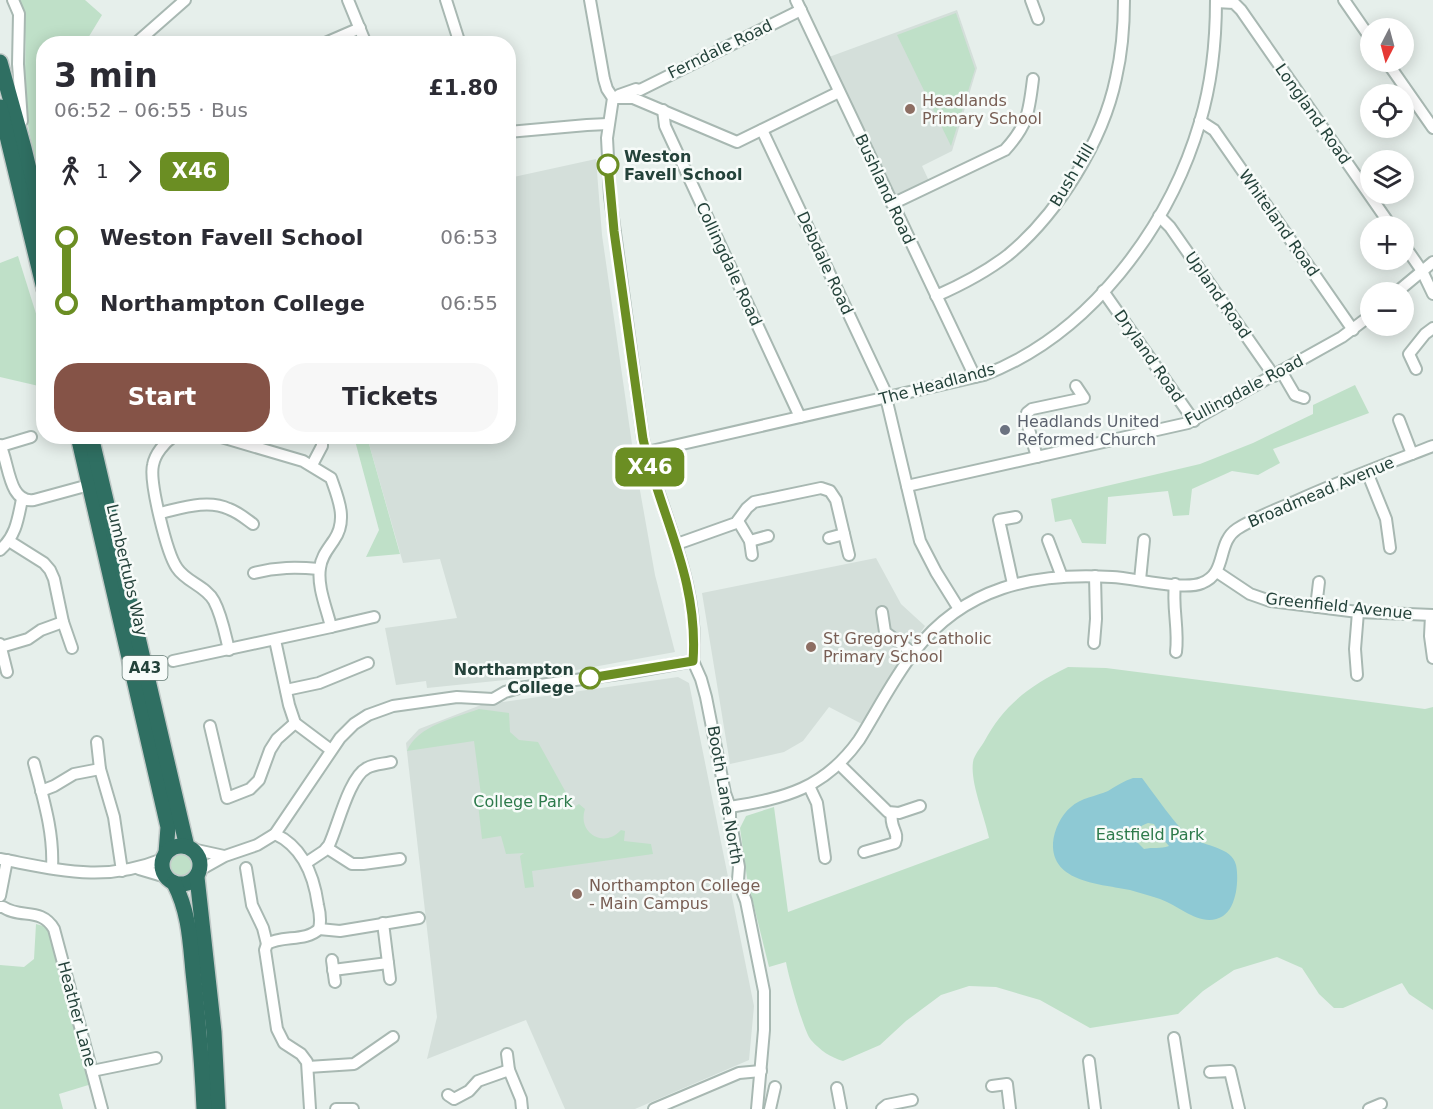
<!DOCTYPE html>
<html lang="en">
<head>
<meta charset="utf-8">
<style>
	body { margin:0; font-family:"DejaVu Sans",sans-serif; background:#f7f7f7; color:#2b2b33; height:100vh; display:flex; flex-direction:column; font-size:22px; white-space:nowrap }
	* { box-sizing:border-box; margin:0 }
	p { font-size:20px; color:#7c7c81 }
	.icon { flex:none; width:33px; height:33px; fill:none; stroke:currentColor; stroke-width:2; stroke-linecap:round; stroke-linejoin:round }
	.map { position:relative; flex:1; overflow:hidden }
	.panel { position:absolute; left:36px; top:36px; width:480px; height:408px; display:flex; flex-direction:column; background:#fff; border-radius:24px; box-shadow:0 3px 15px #0003 }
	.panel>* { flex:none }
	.badge { padding:0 12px; border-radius:9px; font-size:21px; line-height:39px }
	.needle { width:39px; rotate:186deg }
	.buttons { position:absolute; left:1360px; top:18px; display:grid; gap:12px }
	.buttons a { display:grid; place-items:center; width:54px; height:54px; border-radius:50%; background:#fff; box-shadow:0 3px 15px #0003; font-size:30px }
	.map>.badge { position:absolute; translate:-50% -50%; box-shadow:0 0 0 3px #fff }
	.legs { display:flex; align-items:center; gap:9px; height:66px; padding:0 18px; font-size:20px }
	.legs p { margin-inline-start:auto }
	.summary { display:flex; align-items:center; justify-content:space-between; height:102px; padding:0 18px }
	h1 { font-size:33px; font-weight:700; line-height:45px }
	.primary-button { display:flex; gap:12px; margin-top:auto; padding:12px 18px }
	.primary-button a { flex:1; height:69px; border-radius:24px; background:#855347; color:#fff; font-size:24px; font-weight:700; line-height:69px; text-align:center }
	.primary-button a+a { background:#f7f7f7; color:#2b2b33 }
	ul { padding:0 18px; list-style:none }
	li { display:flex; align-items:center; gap:21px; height:66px; font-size:22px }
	li i { display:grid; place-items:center; width:9px; height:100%; margin:0 8px; background:currentColor }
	li i::after { content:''; width:15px; height:15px; margin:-8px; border:4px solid; border-radius:50%; background:#fff }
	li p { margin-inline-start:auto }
	li:first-child i { background:linear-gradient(#0000 50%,currentColor 0) }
	li:last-child i { background:linear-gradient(currentColor 50%,#0000 0) }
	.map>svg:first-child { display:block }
</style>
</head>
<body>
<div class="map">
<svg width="1433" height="1109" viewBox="0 0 1433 1109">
	<rect width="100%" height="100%" fill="#e6efeb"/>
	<g fill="#d4dfda">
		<path d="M957 10 977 68 952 151 922 166 929 181 900 195H896L829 57Z"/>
		<path d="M596 159 602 235 633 451 655 575 675 652 544 676 427 688 426 681 396 685 385 628 457 618 440 559 403 563 367 437 508 436 509 178Z"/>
		<path d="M876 558 901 604 925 626 896 668 862 724 829 707 803 741 784 752 730 764 702 593Z"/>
		<path d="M678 677 689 683 754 1006 749 1060 635 1109H565L526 1020 427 1059 437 1017 406 743 419 729 481 705Z"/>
	</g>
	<g fill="#bfe0c8">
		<path d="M20 0H85L102 15 85 43 44 44 43 191C36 161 26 128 25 96 24 65 29 31 20 0Z"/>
		<path d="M956 13 975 69 951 146 897 35Z"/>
		<path d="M18 256 43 336V387L0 377V263Z"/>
		<path d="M1355 385 1369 413 1273 449 1280 463 1258 475 1232 471 1192 489 1189 515 1173 516 1168 491 1108 497 1106 544 1082 543 1071 519 1055 522 1051 499 1200 464 1253 443 1313 414V405Z"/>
		<path d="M354 437H367L400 554 366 557 379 530Z"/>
		<path d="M1068 667 1106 668 1425 709 1433 707V1010L1409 994 1402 983 1343 1008H1334L1319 994 1302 968 1277 957 1234 970 1203 991 1178 1014 1090 1028 1040 1000 996 987 969 986 941 995 906 1021 880 1045 843 1061C830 1057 821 1051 811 1040 804 1032 788 975 786 962L769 967 747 878 740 828 746 816 774 807 788 912 989 838C985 817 970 783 973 762 974 755 981 747 984 742 1004 704 1031 685 1068 667Z"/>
		<path d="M479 709 509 713 510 732 519 740 538 742 574 807 579 804 585 809C577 833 604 849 621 830L625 831 624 841 651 844 653 854 532 871 534 887 525 888 520 856 524 853 506 854 501 836 482 839 478 804 481 795 474 741 407 751C418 725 455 718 479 709Z"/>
		<circle cx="182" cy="865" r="14"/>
		<path d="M36 924 54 929 95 1083 59 1094 63 1109H0V965L24 967 34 959Z"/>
	</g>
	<path fill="#8ec9d4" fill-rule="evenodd" d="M1133 778H1142C1152 791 1179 830 1191 838 1204 846 1232 847 1236 865 1239 879 1237 907 1223 916 1202 929 1180 906 1160 899 1151 896 1140 893 1130 890 1102 884 1051 883 1053 843 1054 830 1061 815 1071 807 1080 798 1097 796 1108 791 1116 786 1124 781 1133 778ZM1148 823 1154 824 1162 838 1169 846C1160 849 1153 847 1144 849L1135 840C1136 830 1139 826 1148 823Z"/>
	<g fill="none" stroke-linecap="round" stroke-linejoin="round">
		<defs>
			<g id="minor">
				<path d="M13 0 19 14 18 64 22 121"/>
				<path d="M348 0 366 44"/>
				<path d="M446 0 460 44"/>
				<path d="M590 0 604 79 607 89 613 98 607 138 610 196 643 439C660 513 700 581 693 661"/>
				<path d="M796 0 975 377"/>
				<path d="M1031 0 1038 19"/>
				<path d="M1344 0 1371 39"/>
				<path d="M1216 2 1234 3 1241 10 1391 226"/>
				<path d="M135 44 185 0"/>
				<path d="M323 44 360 28"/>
				<path d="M1387 62 1433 128"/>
				<path d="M619 95 636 89 640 90 801 10"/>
				<path d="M613 98H633L737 142 839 92"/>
				<path d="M663 110 665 126 800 417"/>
				<path d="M1200 121 1214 130 1353 330"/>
				<path d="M762 130 884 389 920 541 936 572 959 609"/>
				<path d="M508 132 587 125 608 124"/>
				<path d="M892 204 1005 150C1028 125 1029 112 1033 79"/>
				<path d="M1159 216 1170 227 1274 376"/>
				<path d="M1404 245 1422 271 1433 294"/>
				<path d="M1103 291 1194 421"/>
				<path d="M1397 292 1433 262"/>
				<path d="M936 296C961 285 986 272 1008 255 1058 214 1103 141 1116 78 1122 52 1124 26 1124 0"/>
				<path d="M1416 369 1409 354 1425 334 1433 328"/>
				<path d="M1281 371 1295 395 1304 398"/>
				<path d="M1399 420 1412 454"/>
				<path d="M174 436C164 443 155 454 153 465 149 482 167 554 177 568 186 582 206 586 214 601 222 616 225 634 229 650"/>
				<path d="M0 445C9 461 8 504 34 500L89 485 94 486"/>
				<path d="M1 446 31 437"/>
				<path d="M647 452 984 375C1089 335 1169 228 1200 122 1212 82 1216 41 1216 0"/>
				<path d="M1037 457 1026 419 1027 413 1032 409 1084 398 1076 386"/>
				<path d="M312 465 322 446V436"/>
				<path d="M1367 472 1386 519 1390 548"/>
				<path d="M907 486 1188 423 1342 337 1371 315"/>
				<path d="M160 513C182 508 208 499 229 509 238 512 246 519 253 524"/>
				<path d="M738 521 750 541 752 555"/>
				<path d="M829 538 844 534"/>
				<path d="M1048 540 1062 577"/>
				<path d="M9 541 44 563 50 570 54 579 63 622 72 648"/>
				<path d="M750 541 768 536"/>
				<path d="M677 544 736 523 747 508 754 502 821 488 830 491 836 500 849 555"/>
				<path d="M0 550C16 536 18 519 22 499"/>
				<path d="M1217 572 1250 594 1270 601 1358 612 1433 615"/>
				<path d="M254 573C277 567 296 567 319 569"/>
				<path d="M1140 580 1144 540"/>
				<path d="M1013 584 999 520 1016 517"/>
				<path d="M1175 584C1172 607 1179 629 1176 652"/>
				<path d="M1316 607 1319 582"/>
				<path d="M882 612 885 632 913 653"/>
				<path d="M1431 615 1430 636 1433 658"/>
				<path d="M331 627 374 617"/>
				<path d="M275 640 289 705 295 723 331 750"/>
				<path d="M1094 643 1096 619 1095 576"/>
				<path d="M0 644 7 672"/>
				<path d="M1 647 28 639 41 630 63 622"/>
				<path d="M173 661 331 627C327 609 317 587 320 568 321 557 328 549 334 540 348 520 338 498 331 478L303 461 218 436"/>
				<path d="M693 661 701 679 706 697 725 793 730 807V818L739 867 738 880 746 901 764 991V1030L757 1109"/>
				<path d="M1357 675 1355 649 1358 612"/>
				<path d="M286 690 319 683 368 663"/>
				<path d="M210 726 227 798 250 789 259 780 270 750 277 739 295 723"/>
				<path d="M97 742 100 769 114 817 122 871"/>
				<path d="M34 763C43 798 54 832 52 868"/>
				<path d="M839 764 888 812 899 813 920 806"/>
				<path d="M809 786 817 803 825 858"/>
				<path d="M41 791 54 786 74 774 100 769"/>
				<path d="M730 807C785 798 824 789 859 740 877 711 893 679 914 652 964 587 1034 572 1112 577 1134 578 1184 591 1202 583 1228 573 1216 543 1237 529 1254 518 1275 510 1294 502 1340 481 1386 464 1433 446"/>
				<path d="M275 834C303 847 314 876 318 905 320 913 321 921 319 929 306 942 282 935 267 944L265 950 277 1029 284 1043 301 1054 307 1062 310 1109"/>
				<path d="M327 848 352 864H363L400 859"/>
				<path d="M192 849 224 856"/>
				<path d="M864 852 895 843C900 832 889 828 892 813"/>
				<path d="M0 859C60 870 104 883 163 859"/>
				<path d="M306 863 324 851 329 845C338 826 349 777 367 768 374 764 383 764 391 762"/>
				<path d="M246 868 252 905 263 928 267 944"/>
				<path d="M139 869 166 877"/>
				<path d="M200 870 225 856 257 845 275 834 340 738 354 724 368 715 393 706 457 697 493 699 505 692 519 688 632 672 693 661"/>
				<path d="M0 896 7 860"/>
				<path d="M0 907H3C21 919 41 907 54 929L102 1109"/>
				<path d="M383 923 390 979"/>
				<path d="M319 929 340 931 419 918"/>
				<path d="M332 960 335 982"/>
				<path d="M333 970 388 963"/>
				<path d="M1174 1038 1185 1109"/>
				<path d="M507 1054 509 1070 521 1099 522 1109"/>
				<path d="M1089 1061 1095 1109"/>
				<path d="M308 1067 354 1064 393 1037"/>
				<path d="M92 1071 156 1058"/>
				<path d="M1210 1072 1230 1071 1239 1109"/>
				<path d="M992 1086 1007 1084 1010 1109"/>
				<path d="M837 1088 841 1109"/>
				<path d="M448 1095 454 1099 469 1091 478 1081 509 1070"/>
				<path d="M336 1109H353"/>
				<path d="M654 1109 739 1073 761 1071"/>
				<path d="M770 1109 775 1087"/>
				<path d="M882 1109 887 1105 912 1100"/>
				<path d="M1369 1109 1381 1104"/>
			</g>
			<g id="highway">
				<path d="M0 62 24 148 44 232"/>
				<path d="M0 107 44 289"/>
				<path d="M78 436 168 827 166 853"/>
				<path d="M91 436 187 847"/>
				<circle cx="181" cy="865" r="19"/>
				<path d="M197 877 214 1032 218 1109"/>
				<path d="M174 883C189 912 190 940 193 972 198 1017 202 1063 204 1109"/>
			</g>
		</defs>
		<use href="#minor" stroke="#a8b8b2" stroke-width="14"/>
		<use href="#highway" stroke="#c2cac8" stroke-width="18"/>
		<use href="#minor" stroke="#fff" stroke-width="10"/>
		<use href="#highway" stroke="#2f6f62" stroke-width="15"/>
	</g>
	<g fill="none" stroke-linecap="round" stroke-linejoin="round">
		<defs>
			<path id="line-1" d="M590 678 693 661C699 578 660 515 643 439L614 231 608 165"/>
		</defs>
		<use href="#line-1" stroke="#fff" stroke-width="14"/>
		<use href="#line-1" stroke="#6b8e23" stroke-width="9"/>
	</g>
	<g fill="#8d6e63" stroke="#f7fbf9" stroke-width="2">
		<circle cx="910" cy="109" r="6"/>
		<circle cx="811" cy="647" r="6"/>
		<circle cx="577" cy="894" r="6"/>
	</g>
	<g fill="#fff" stroke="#6b8e23" stroke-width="3">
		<circle cx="608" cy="165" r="10"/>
		<circle cx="590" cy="678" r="10"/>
	</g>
	<circle fill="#6b7280" stroke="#f7fbf9" stroke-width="2" cx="1005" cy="430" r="6"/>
	<g text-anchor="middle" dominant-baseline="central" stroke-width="5" stroke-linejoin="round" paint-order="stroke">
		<rect fill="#f7fbf9" stroke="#637a73" stroke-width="1.5" x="122.5" y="656" width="45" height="24" rx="4.5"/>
		<g font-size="15" font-weight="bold" fill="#24423a">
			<text x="145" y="668">A43</text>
		</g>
		<g font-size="16" fill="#24423a" stroke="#f7fbf9">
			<text transform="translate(720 49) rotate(-26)">Ferndale Road</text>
			<text transform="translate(1313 114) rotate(55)">Longland Road</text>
			<text transform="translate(1072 175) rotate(-59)">Bush Hill</text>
			<text transform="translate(885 189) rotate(65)">Bushland Road</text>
			<text transform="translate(1279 223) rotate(55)">Whiteland Road</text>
			<text transform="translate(825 263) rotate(65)">Debdale Road</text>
			<text transform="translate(729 264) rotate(65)">Collingdale Road</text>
			<text transform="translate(1218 295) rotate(55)">Upland Road</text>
			<text transform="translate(1149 356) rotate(55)">Dryland Road</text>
			<text transform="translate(937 384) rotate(-15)">The Headlands</text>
			<text transform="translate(1244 390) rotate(-28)">Fullingdale Road</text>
			<text transform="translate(1321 492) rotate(-23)">Broadmead Avenue</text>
			<text transform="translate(127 570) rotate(77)">Lumbertubs Way</text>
			<text transform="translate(1339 606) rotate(6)">Greenfield Avenue</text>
			<text transform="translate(725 795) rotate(80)">Booth Lane North</text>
			<text transform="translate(77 1014) rotate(75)">Heather Lane</text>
		</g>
		<g font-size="16" fill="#785e54" stroke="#f7fbf9" text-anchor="start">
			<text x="922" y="100">Headlands<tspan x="922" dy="18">Primary School</tspan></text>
			<text x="823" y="638">St Gregory's Catholic<tspan x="823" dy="18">Primary School</tspan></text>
			<text x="589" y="885">Northampton College<tspan x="589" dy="18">- Main Campus</tspan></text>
		</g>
		<g font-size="16" font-weight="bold" fill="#24423a" stroke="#f7fbf9" text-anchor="start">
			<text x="624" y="156">Weston<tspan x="624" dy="18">Favell School</tspan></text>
			<text x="574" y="669" text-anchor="end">Northampton<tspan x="574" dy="18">College</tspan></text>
		</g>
		<g font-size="16" fill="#5b616d" stroke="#f7fbf9" text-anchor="start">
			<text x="1017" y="421">Headlands United<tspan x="1017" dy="18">Reformed Church</tspan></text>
		</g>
		<g font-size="16" fill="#2d7a4b" stroke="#f7fbf9">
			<text x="523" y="801">College Park</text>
			<text x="1150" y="834">Eastfield Park</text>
		</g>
	</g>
</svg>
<div class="buttons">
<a><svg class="needle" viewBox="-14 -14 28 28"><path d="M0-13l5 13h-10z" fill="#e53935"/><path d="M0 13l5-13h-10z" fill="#7c7c81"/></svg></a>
<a><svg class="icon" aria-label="locate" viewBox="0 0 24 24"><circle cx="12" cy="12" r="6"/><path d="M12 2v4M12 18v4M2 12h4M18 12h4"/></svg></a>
<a><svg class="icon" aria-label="layers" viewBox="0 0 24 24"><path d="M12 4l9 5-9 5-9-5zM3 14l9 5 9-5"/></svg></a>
<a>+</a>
<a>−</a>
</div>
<b class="badge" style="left:650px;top:467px;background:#6b8e23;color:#fff">X46</b>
<section class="panel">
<div class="summary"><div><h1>3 min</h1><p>06:52 – 06:55 · Bus</p></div><b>£1.80</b></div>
<div class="legs"><svg class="icon" aria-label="walk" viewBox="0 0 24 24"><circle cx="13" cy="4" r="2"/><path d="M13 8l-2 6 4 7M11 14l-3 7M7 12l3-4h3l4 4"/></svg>1<svg class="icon" aria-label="forward" viewBox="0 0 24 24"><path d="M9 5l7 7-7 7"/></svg><b class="badge" style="background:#6b8e23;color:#fff">X46</b></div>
<ul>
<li><i style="color:#6b8e23"></i><b>Weston Favell School</b><p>06:53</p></li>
<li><i style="color:#6b8e23"></i><b>Northampton College</b><p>06:55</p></li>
</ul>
<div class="primary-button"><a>Start</a><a>Tickets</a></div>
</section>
</div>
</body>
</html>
